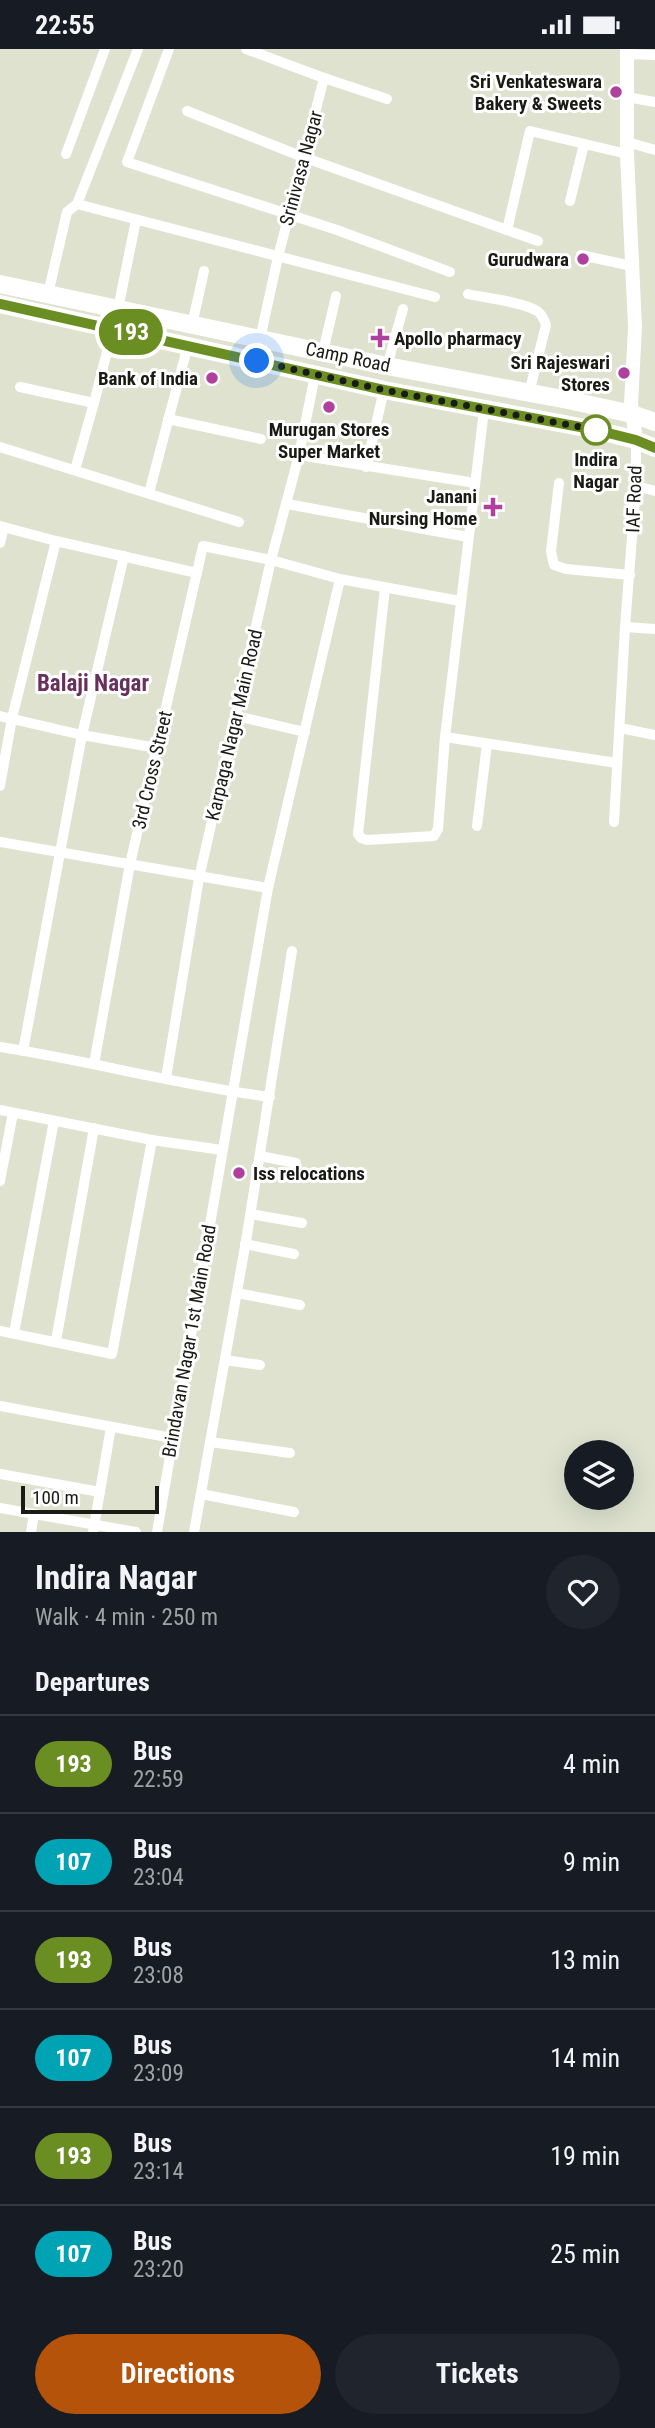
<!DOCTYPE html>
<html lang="en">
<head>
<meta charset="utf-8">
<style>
	body { margin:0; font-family:"Roboto Condensed",sans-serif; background:#20242c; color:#f1f3f6; height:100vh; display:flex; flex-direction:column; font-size:26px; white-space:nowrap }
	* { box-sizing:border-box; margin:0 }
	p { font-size:23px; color:#9ea1a6 }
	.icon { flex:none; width:38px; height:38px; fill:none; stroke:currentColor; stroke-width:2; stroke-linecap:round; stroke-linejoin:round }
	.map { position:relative; height:1483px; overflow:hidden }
	.side { display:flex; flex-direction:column; background:#171b24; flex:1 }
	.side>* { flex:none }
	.badge { padding:0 14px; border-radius:23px; font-size:24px; line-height:46px }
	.controls { position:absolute; left:564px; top:1391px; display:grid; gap:14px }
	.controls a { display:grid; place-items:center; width:70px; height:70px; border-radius:50%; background:#171b24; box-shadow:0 7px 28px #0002; font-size:35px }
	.scale { position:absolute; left:21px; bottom:18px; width:138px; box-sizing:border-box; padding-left:7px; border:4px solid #1a1b15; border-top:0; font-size:19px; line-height:24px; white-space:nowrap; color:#1a1b15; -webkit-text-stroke:5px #fff; paint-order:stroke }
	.you { position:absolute; width:35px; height:35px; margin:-18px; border:5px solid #fff; border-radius:50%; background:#1a73e8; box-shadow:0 0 0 10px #1a73e833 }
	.map>.badge { position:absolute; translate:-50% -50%; box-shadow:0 0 0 4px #fff }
	h2 { padding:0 35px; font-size:26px; line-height:63px }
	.round { display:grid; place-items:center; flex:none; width:74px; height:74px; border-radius:37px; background:#20242c }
	.overview { display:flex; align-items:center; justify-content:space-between; height:119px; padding:0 35px }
	h1 { font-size:33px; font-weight:700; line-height:52px }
	.action { display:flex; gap:14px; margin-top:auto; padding:14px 35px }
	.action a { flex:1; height:80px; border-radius:42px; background:#b45309; color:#fff; font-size:28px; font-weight:700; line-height:80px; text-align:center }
	.action a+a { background:#20242c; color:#f1f3f6 }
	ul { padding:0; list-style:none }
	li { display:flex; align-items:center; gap:21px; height:98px; padding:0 35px; border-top:2px solid #363941 }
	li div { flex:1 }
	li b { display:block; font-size:26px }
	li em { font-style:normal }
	li .badge { min-width:77px; font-weight:700; text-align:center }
	.status { display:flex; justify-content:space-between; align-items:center; height:49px; padding:0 35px; background:#171b24; direction:ltr }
	.status svg { height:19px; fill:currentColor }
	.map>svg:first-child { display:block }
</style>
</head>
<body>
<div class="status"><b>22:55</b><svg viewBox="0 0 49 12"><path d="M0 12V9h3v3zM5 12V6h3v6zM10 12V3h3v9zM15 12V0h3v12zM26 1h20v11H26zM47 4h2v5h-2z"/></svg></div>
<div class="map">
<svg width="655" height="1483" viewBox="0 0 655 1483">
	<rect width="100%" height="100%" fill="#dee2cf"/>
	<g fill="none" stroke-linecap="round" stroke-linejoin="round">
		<g stroke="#fff" stroke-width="10">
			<path d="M169 0 127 113 337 181 450 223"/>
			<path d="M246 0 324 29 278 208 260 290"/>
			<path d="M627 5 655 6"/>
			<path d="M324 29 387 50"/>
			<path d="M627 48 655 53"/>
			<path d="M187 62 303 108 507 181 530 82 627 105"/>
			<path d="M627 93 655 101"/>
			<path d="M66 105 105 0"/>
			<path d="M570 152 584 95"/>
			<path d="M77 155 435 248"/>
			<path d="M507 181 538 192"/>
			<path d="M581 206 632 217"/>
			<path d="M48 245 67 163 77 155 138 0"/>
			<path d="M468 245C485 249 524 253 537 262 542 265 544 270 546 276L529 344"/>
			<path d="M118 260 136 171"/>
			<path d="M192 276 204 222"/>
			<path d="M323 303 336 247"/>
			<path d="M387 317 403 260"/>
			<path d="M20 338 94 354"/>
			<path d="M168 370 261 390"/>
			<path d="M0 398 239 473"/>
			<path d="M299 406 475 434"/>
			<path d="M366 418 384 341"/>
			<path d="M75 421 94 354 113 279"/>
			<path d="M559 434 551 502 554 516 566 520 630 526"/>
			<path d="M636 437 655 442"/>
			<path d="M149 444 188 296"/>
			<path d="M287 455 468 488"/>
			<path d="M0 477 56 492 197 524"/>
			<path d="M0 494 4 478"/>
			<path d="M385 539 358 785 361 789 367 791 434 787 438 780 445 688 484 361"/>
			<path d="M625 578 655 580"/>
			<path d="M0 667 82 686 157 699"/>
			<path d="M236 667 305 683"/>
			<path d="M620 679 655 686"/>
			<path d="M445 688 617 714"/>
			<path d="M0 737 12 669 56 492"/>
			<path d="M614 773 625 578 636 437V391"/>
			<path d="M477 777 487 695"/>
			<path d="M0 793 268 839"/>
			<path d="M0 998C90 1012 179 1036 270 1048"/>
			<path d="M23 1002 82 686 124 507"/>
			<path d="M94 1015 130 815 203 497 271 511 340 530 460 552"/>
			<path d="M166 1029 199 829 271 511 299 406 315 326"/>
			<path d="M0 1061 152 1091 222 1101"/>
			<path d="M260 1107 296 1114"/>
			<path d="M0 1132 13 1064"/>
			<path d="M250 1165 302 1174"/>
			<path d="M245 1195 294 1205"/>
			<path d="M237 1244 300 1256"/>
			<path d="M0 1282 112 1305 152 1091"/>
			<path d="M14 1284 54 1072"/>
			<path d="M56 1292 94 1079"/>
			<path d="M225 1311 260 1316"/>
			<path d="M0 1357 172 1389"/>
			<path d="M210 1393 290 1404"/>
			<path d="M0 1425 100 1443"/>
			<path d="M201 1445 294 1463"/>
			<path d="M0 1459 136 1483"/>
			<path d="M31 1483 34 1465"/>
			<path d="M93 1483 111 1378"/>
			<path d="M157 1483 268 839 340 530"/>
			<path d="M194 1483 246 1192 292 902"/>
		</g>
		<path stroke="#fff" stroke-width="14" d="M627 0V105L635 278 631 355 636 391"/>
		<g stroke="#fff" stroke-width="18">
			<path d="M0 235 387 317 568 351 632 365 655 373"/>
			<path d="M0 255 384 341 596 381 636 391 655 399"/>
		</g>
	</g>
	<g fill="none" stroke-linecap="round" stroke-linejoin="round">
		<defs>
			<path id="line" d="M0 255 384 341 596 381 636 391 655 399"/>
		</defs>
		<use href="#line" stroke="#fff" stroke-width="16"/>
		<use href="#line" stroke="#6b8e23" stroke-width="10"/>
		<path stroke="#1a1b15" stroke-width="7" stroke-dasharray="0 12.6" d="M257 312 384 341 596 381"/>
	</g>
	<g fill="#b0409d" stroke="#fff" stroke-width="2.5">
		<circle cx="616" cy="43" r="7"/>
		<circle cx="583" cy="210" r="7"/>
		<path d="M376.5 278.5h7v7h7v7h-7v7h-7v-7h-7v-7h7z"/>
		<circle cx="624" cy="324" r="7"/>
		<circle cx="212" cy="329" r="7"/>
		<circle cx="329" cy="358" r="7"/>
		<path d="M489.5 447.5h7v7h7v7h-7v7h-7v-7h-7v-7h7z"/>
		<circle cx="239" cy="1124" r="7"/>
	</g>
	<circle fill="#fff" stroke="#6b8e23" stroke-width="3.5" cx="596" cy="381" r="14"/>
	<g text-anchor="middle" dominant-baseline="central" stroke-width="6" stroke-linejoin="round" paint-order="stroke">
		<g font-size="19" font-weight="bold" fill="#1a1b15" stroke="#fff" text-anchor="end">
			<text x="602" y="32">Sri Venkateswara<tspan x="602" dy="22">Bakery &amp; Sweets</tspan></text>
			<text x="569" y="210">Gurudwara</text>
			<text x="394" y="289" text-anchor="start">Apollo pharmacy</text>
			<text x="610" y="313">Sri Rajeswari<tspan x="610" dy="22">Stores</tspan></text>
			<text x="198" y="329">Bank of India</text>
			<text x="329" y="380" text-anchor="middle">Murugan Stores<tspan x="329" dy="22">Super Market</tspan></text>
			<text x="477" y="447">Janani<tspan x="477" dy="22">Nursing Home</tspan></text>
			<text x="253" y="1124" text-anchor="start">Iss relocations</text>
		</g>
		<g font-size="19" fill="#1a1b15" stroke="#fff">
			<text transform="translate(301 119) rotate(-75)">Srinivasa Nagar</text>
			<text transform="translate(348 308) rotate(12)">Camp Road</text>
			<text transform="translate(634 450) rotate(-88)">IAF Road</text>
			<text transform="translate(234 676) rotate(-77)">Karpaga Nagar Main Road</text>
			<text transform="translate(152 721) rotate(-77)">3rd Cross Street</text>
			<text transform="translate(189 1292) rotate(-80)">Brindavan Nagar 1st Main Road</text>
		</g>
		<g font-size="19" font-weight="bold" fill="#1a1b15" stroke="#fff">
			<text x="596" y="410">Indira<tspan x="596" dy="22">Nagar</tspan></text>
		</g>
		<g font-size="23" font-weight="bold" fill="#68305d" stroke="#fff">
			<text x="93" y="634">Balaji Nagar</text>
		</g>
	</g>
</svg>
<div class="controls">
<a><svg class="icon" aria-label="layers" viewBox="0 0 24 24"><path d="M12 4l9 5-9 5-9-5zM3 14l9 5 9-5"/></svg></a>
</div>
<div class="scale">100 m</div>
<div class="you" style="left:257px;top:312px"></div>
<b class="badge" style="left:131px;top:283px;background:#6b8e23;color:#fff">193</b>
</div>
<section class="side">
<div class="overview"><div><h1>Indira Nagar</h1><p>Walk · 4 min · 250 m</p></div><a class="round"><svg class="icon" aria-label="heart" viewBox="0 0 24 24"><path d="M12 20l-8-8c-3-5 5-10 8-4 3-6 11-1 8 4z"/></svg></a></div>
<h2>Departures</h2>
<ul>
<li><span class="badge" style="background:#6b8e23;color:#fff">193</span><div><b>Bus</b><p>22:59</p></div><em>4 min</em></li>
<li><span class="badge" style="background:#00a3b4;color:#fff">107</span><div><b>Bus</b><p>23:04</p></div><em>9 min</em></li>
<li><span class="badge" style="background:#6b8e23;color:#fff">193</span><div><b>Bus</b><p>23:08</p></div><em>13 min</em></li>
<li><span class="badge" style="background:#00a3b4;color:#fff">107</span><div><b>Bus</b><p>23:09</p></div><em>14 min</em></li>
<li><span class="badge" style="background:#6b8e23;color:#fff">193</span><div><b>Bus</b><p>23:14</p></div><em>19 min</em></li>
<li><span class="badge" style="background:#00a3b4;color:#fff">107</span><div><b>Bus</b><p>23:20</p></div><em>25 min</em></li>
</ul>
<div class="action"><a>Directions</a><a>Tickets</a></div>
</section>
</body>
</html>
